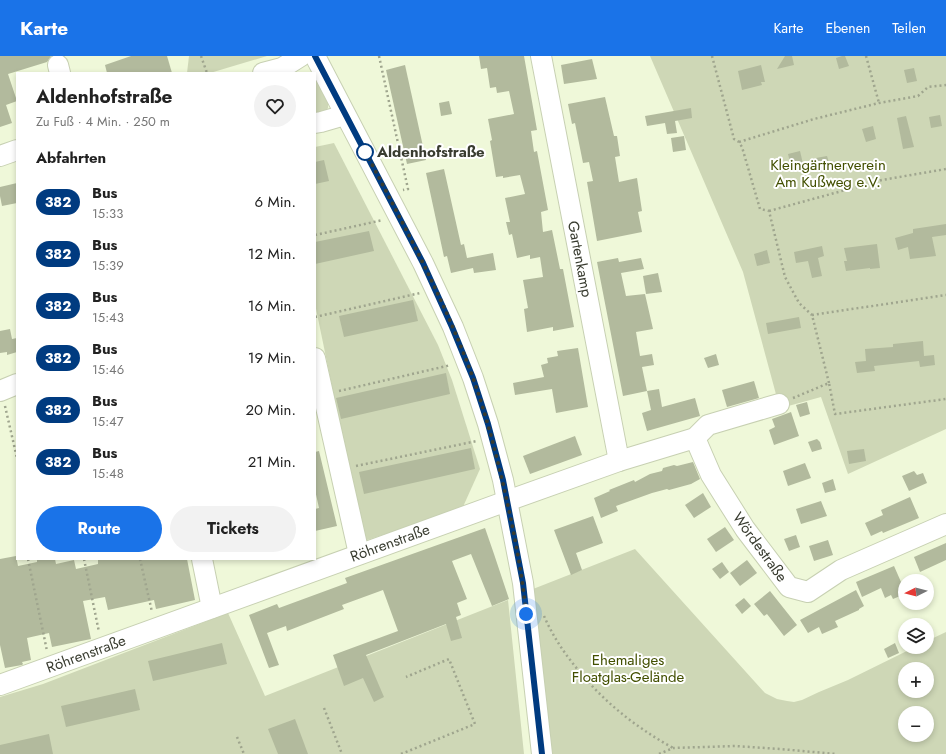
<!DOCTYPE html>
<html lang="de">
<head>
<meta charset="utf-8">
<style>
	body { margin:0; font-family:Jost,sans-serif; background:#f2f2f2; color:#222; height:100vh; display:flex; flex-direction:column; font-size:15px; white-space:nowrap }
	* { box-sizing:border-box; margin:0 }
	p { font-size:13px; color:#767676 }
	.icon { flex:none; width:22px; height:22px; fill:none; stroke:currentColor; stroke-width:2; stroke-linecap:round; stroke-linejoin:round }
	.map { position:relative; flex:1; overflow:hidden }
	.panel { position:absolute; left:16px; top:16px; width:300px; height:488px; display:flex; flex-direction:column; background:#fff; border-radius:0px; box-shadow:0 2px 6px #0003 }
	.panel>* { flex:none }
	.badge { padding:0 8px; border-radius:13px; font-size:14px; line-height:26px }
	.needle { width:26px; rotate:264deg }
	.controls { position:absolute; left:898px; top:518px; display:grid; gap:8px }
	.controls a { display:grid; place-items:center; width:36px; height:36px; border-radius:50%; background:#fff; box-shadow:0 2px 6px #0003; font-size:20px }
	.you { position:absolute; width:20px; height:20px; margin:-10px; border:3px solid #fff; border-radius:50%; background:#1a73e8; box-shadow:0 0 0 6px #1a73e833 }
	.map>.badge { position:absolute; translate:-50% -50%; box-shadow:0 0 0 2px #fff }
	h2 { padding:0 20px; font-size:15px; line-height:36px }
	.round { display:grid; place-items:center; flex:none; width:42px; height:42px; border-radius:21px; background:#f2f2f2 }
	.head { display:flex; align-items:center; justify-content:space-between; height:68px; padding:0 20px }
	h1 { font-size:19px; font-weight:700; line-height:30px }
	.primary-button { display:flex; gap:8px; margin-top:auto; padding:8px 20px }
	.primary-button a { flex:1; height:46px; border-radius:24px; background:#1a73e8; color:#fff; font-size:16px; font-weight:700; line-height:46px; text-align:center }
	.primary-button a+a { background:#f2f2f2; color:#222 }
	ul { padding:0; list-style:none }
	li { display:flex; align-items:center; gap:12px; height:52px; padding:0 20px }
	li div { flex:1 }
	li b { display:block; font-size:15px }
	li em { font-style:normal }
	li .badge { min-width:44px; font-weight:700; text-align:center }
	header { display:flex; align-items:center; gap:24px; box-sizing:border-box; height:56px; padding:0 20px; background:#1a73e8; color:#fff }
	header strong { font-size:19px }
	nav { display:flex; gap:22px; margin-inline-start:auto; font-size:14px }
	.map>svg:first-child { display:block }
</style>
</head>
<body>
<header>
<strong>Karte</strong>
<nav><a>Karte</a><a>Ebenen</a><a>Teilen</a></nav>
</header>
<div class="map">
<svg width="946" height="698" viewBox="0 0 946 698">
	<rect width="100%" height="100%" fill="#eff8d9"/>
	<g fill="#ced7b6" fill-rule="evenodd">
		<path d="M189 0H267L210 17H187Z"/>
		<path d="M650 0H946V373L848 418 821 341 781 352 777 342 743 216Z"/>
		<path d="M315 21 328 45V52L326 55 315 62Z"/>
		<path d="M334 87 438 289 452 324 480 413 462 453 364 485 315 248V91Z"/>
		<path d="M635 493 765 637 777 643 787 645 794 646 802 644 819 636 848 624 915 591H927V585L946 576V698H552L533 533ZM905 613H927V635H905ZM905 657H927V679H905Z"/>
		<path d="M508 544 524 698H0V641L43 628 228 557 265 640Z"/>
	</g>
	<g fill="#b2ba9d">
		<path d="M0 0H51L47 6 8 18 17 45 6 49 12 67 0 71Z"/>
		<path d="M131 0H167L172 17H107L105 9Z"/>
		<path d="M479 0H524L537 74 531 75 534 96 537 95 548 154 541 156 543 176 552 174 560 213H563L574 271 553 275V271L527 276 524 253 528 252 523 224 543 221 540 201 530 203V199L517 202 512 178 509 179 506 166H510L505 142 525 138 520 119 503 122V120L496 121 490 85 492 84 488 63 514 58 509 35 497 37 496 31 490 32 487 12 481 13Z"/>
		<path d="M785 0H792L794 9 777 13Z"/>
		<path d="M842 0H845L849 10 839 13 836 2Z"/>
		<path d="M592 3 597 23 564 28 561 9Z"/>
		<path d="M405 9 426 104 407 108 386 14Z"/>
		<path d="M761 9 765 26H761L762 29 742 34 738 15Z"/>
		<path d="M914 12 917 25 907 27 904 14Z"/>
		<path d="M605 41 614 80H617L620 100 615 101 619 126 637 122 642 155 638 156 642 176 597 185 587 126 593 125 589 106 583 107 575 67 572 68 568 48Z"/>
		<path d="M449 45 452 58 441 60 439 47Z"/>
		<path d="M691 52 692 62 675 65 677 77 667 78 665 67 647 70 645 60Z"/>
		<path d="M940 59 942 70 931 72 929 61Z"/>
		<path d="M906 60 914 91 903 93 897 62Z"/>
		<path d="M873 70 876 83 866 86 862 73Z"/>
		<path d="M684 80 686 94 673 96 671 82Z"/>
		<path d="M800 95 804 112 792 115 788 98Z"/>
		<path d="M827 100 830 110 819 113 816 102Z"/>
		<path d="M324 104 329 125 315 128V106Z"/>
		<path d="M444 113 461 189 464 188 467 202 493 197 496 214 474 217 473 212 451 217 447 200 444 201 426 117Z"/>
		<path d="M17 127V147L2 150 0 140V131Z"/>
		<path d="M946 168V179L932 181 936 200 910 203 908 191 898 194 895 182 913 177V173Z"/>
		<path d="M369 175 374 195 315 208V186Z"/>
		<path d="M877 188 880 212 870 213V212L846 215 844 205H847L844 192Z"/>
		<path d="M822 190 824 200 818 202 822 220 812 222 808 205 796 207 794 196Z"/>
		<path d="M767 194 770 207 757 210 754 198Z"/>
		<path d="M618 202 619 206 641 202 644 213 621 217 626 240 645 238 653 273 636 276 640 300 652 298 654 309 642 311 647 335 623 340 597 206Z"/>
		<path d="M658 217 662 236 646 238 643 220Z"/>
		<path d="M413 244 418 265 344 281 339 260Z"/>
		<path d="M799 261 801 272 768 278 766 267Z"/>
		<path d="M10 273 12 283 17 282V296L7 299V296L0 297V275Z"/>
		<path d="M923 285 924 300 934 299 935 309 920 311 919 305 874 310 875 315 857 317 855 306 866 305 865 293 893 291V288Z"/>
		<path d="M578 292 588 351 556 357 552 333 515 339 513 327 544 321 541 309 548 307 547 302 558 300 557 295Z"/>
		<path d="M716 298 719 309 708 312 704 302Z"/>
		<path d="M446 317 450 338 341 363 336 342Z"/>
		<path d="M754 325 759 342 727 351 722 334Z"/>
		<path d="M659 333 662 351 695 342 700 360 647 375 642 357 651 354 647 335Z"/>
		<path d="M807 346 810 358 800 361 796 349Z"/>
		<path d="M791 356 799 380 774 389 769 374 775 371 772 363Z"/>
		<path d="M575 380 582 399 530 418 523 400Z"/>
		<path d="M817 383 820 386 822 393 812 396 808 386Z"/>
		<path d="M471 392 475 413 364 438 359 416Z"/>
		<path d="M864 393 866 405 849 408 847 395Z"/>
		<path d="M319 395 337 470 315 475V453L319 452 315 434V396Z"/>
		<path d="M693 406 700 423 691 428 669 434 667 433 652 437 616 450 618 455 601 462 594 442 610 435 609 434 634 424 635 426 650 418 662 415 663 412 674 409 677 410Z"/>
		<path d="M805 407 811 422 788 430 783 415Z"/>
		<path d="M914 415 917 419 923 417 927 427 909 435 902 420Z"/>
		<path d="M833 423 836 434 825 437 822 427Z"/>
		<path d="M703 437 711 451 694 462 685 449Z"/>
		<path d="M910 441 919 462 883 477 882 475 871 480 865 467 883 459 881 454Z"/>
		<path d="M821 445 827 460 801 468 796 453Z"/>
		<path d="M593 460 603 487 576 497 582 514 571 519 554 474Z"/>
		<path d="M725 471 734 484 716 496 707 483Z"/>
		<path d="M485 472 494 498 509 543 492 550 471 498 452 505 467 543 457 547 461 559 456 561 462 582 451 585 446 568 366 599 384 641 374 646 363 622 344 630 333 599 398 575 383 534 342 549 344 553 287 575 286 570 267 577 279 609 269 612 249 559 277 548 279 552 347 527 345 522Z"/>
		<path d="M796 479 800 491 789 495 784 483Z"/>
		<path d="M828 484 833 499 814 505 809 490Z"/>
		<path d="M946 487V504L920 516 914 501Z"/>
		<path d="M16 500 18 510 37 506V503H55L56 508 74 504 76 513 98 508V503H187L195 544 156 553 154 544 108 554 105 541 83 545 91 583 52 591 49 577 27 582 31 604 22 606 23 608 22 609 5 612 0 589V503Z"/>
		<path d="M747 504 757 517 740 530 730 517Z"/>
		<path d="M722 506 729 516 720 523 712 513Z"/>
		<path d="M894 510 905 535V538L893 543 891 539 885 542 881 532 862 541 856 526Z"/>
		<path d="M856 534 864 550 859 553V554L835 565 838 571 822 578 819 571 808 577 800 564Z"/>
		<path d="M770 535 797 569 784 580 767 558 764 560 754 548Z"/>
		<path d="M744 542 751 550 742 558 735 549Z"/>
		<path d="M222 587 227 608 153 625 148 605Z"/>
		<path d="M895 587 899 597 888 602 884 593Z"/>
		<path d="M135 633 140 654 66 671 61 650Z"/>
		<path d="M295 663 308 698H278L268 673Z"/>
		<path d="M49 678 53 698H0V689Z"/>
	</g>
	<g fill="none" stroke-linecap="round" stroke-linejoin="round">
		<defs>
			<g id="minor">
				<path d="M315 0 423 207 453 271 473 322 488 368 503 424 523 527 542 698"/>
				<path d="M541 0 619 405"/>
				<path d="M58 9 60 17"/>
				<path d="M263 17 282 12 301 0"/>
				<path d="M315 67 321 66 345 59"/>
				<path d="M0 100 17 94"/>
				<path d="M315 302 359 498"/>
				<path d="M0 335 17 328"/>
				<path d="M695 382 711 419 745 473 789 531 808 536 841 514 946 468"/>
				<path d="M202 503 212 552"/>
				<path d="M0 629 507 445 619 405 695 382 708 369 779 348"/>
			</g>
		</defs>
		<use href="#minor" stroke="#c7d0b2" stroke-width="22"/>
		<g stroke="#9fa58e" stroke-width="2.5" stroke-dasharray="2 3" stroke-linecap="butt">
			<path d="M201 0 207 17"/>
			<path d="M379 0 408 133 403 134"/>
			<path d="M712 0 734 83 739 86 742 91 760 153 769 155 785 221 799 247 812 259"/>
			<path d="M866 0 879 47"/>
			<path d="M739 86 814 63 879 47 918 40 928 31 946 29"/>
			<path d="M769 155 882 124 946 113"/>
			<path d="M315 179 383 164"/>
			<path d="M315 261 420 237"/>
			<path d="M829 327 812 259 946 239"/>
			<path d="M339 335 451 309"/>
			<path d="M793 342 829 327 835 358 946 343"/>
			<path d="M5 350 17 402"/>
			<path d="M356 410 477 385"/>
			<path d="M28 503 47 595"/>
			<path d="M84 503 99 576"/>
			<path d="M140 503 152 556"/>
			<path d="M544 560C551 576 560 591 571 605 599 642 632 669 673 692"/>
			<path d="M324 652 342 698"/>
			<path d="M237 681 244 698"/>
			<path d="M401 698 475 668 449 603 406 621"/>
			<path d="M659 698 673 692 735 690 780 693 836 698"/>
		</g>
		<use href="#minor" stroke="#fff" stroke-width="20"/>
	</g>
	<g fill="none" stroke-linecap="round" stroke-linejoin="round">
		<defs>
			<path id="line" d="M315 0 423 207 452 271 473 322 488 368 503 424 523 527 542 698"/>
		</defs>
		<use href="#line" stroke="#fff" stroke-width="9"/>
		<use href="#line" stroke="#003b80" stroke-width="6"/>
		<path stroke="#393c30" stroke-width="4" stroke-dasharray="0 7.2" d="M365 96 364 93C403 168 444 242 473 322 489 367 500 413 510 459 517 492 523 525 526 558"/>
	</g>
	<circle fill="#fff" stroke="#003b80" stroke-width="2" cx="365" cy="96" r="8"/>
	<g text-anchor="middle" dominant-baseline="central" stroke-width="4" stroke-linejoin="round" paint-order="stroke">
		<g font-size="15" font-weight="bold" fill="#393c30" stroke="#fff" text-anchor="start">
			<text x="377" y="96">Aldenhofstraße</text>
		</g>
		<g font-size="15" fill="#424f00" stroke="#fff">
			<text x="828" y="109">Kleingärtnerverein<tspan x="828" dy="17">Am Kußweg e.V.</tspan></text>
			<text x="628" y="604">Ehemaliges<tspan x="628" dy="17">Floatglas-Gelände</tspan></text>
		</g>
		<g font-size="15" fill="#393c30" stroke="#fff">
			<text transform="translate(580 203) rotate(79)">Gartenkamp</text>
			<text transform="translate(390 487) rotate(-20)">Röhrenstraße</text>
			<text transform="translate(760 491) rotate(54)">Wördestraße</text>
			<text transform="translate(86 598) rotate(-20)">Röhrenstraße</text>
		</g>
	</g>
</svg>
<div class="controls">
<a><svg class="needle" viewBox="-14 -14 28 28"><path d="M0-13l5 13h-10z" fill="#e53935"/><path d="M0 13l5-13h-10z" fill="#767676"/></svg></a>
<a><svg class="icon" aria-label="layers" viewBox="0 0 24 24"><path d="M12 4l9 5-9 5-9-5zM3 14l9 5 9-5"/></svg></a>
<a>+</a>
<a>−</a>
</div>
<div class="you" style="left:526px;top:558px"></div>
<section class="panel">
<div class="head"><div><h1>Aldenhofstraße</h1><p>Zu Fuß · 4 Min. · 250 m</p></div><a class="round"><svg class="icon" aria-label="heart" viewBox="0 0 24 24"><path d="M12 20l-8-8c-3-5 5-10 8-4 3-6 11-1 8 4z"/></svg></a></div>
<h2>Abfahrten</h2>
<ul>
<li><span class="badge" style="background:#003b80;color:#fff">382</span><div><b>Bus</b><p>15:33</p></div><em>6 Min.</em></li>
<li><span class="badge" style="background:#003b80;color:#fff">382</span><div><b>Bus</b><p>15:39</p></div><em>12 Min.</em></li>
<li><span class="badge" style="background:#003b80;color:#fff">382</span><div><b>Bus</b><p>15:43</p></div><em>16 Min.</em></li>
<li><span class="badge" style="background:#003b80;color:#fff">382</span><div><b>Bus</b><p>15:46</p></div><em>19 Min.</em></li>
<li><span class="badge" style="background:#003b80;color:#fff">382</span><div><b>Bus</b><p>15:47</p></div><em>20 Min.</em></li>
<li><span class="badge" style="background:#003b80;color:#fff">382</span><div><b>Bus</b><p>15:48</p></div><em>21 Min.</em></li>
</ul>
<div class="primary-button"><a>Route</a><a>Tickets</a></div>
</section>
</div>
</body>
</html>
